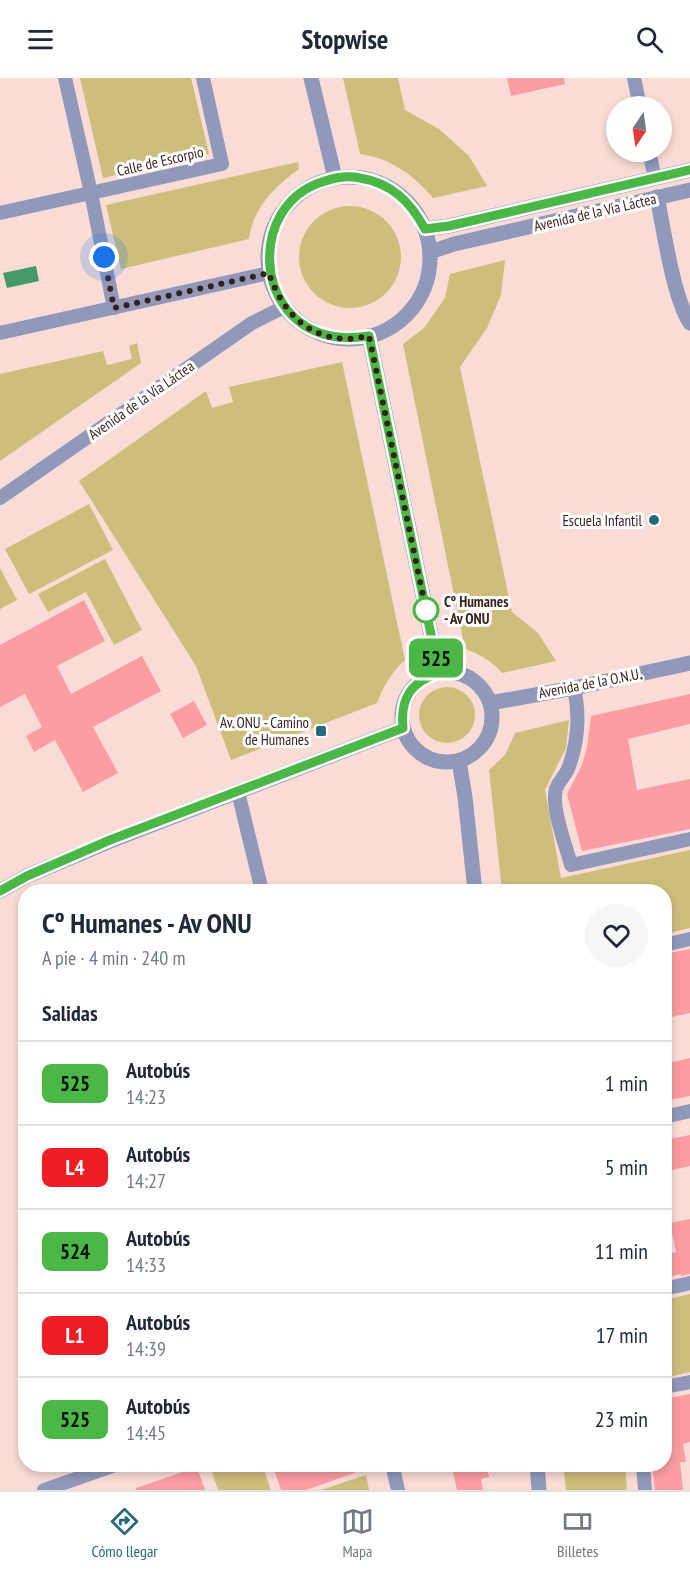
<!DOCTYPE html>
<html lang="es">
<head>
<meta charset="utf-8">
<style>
	body { margin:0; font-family:"PT Sans Narrow",sans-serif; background:#f6f6f7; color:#1f2937; height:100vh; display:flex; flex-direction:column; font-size:22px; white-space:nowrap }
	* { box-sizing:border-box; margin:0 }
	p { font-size:20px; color:#747a83 }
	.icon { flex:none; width:33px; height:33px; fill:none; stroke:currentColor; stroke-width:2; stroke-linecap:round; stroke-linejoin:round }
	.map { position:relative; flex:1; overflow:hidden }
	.panel { position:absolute; left:18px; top:806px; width:654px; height:588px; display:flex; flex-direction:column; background:#fff; border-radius:24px; box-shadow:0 3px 9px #0003 }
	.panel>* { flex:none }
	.badge { padding:0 12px; border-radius:9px; font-size:21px; line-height:39px }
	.needle { width:39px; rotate:193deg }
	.fabs { position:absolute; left:606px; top:18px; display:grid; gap:12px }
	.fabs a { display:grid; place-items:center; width:66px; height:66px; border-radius:50%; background:#fff; box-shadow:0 3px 9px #0003; font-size:30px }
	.you { position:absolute; width:30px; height:30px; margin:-15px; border:4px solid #fff; border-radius:50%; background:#1a73e8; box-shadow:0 0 0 9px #1a73e833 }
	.map>.badge { position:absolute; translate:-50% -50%; box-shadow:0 0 0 3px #fff }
	h2 { padding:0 24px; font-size:22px; line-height:54px }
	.round { display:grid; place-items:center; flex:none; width:63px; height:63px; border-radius:32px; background:#f6f6f7 }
	.headline { display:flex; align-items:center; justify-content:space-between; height:102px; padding:0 24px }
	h1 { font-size:28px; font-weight:700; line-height:45px }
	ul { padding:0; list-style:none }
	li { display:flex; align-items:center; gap:18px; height:84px; padding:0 24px; border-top:2px solid #e0e1e3 }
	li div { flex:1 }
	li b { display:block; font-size:22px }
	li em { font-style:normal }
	li .badge { min-width:66px; font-weight:700; text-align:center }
	header { display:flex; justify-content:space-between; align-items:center; height:78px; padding:0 24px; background:#fff; font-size:27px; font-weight:700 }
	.dock { display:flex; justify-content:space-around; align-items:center; height:84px; border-top:2px solid #e0e1e3; background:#fff; font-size:16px; color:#747a83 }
	.dock a { display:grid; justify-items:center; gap:3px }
	.dock .on { color:#256a7a }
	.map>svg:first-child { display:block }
</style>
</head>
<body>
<header><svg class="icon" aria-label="menu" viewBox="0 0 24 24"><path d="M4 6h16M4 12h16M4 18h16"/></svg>Stopwise<svg class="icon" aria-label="search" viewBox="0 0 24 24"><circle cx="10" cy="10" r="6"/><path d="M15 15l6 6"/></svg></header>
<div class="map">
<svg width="690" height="1412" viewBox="0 0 690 1412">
	<rect width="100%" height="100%" fill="#f9dcd5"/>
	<g fill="#cebe7c">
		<path d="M80 0H191L209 76 103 100Z"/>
		<path d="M343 0H398L405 32 439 51 469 78 487 108 433 120C414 97 390 80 360 76Z"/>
		<path d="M298 84 299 91C274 109 253 130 249 161L121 191 106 127Z"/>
		<circle cx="350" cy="179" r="51"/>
		<path d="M505 182 501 217 487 250 460 289 512 534 538 555 556 583 502 595C492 583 480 576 465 571L403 266 424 250 445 220 450 196Z"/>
		<path d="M137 265 141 285 0 383V296L103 273 107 287 132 281 129 268Z"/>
		<path d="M342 284 405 582C391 594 384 608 377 625L231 682 196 588 79 403 206 313 212 330 233 324 229 309Z"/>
		<path d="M89 426 113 472 29 516 5 471Z"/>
		<path d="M105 481 142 552 114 567 86 514 48 534 38 516Z"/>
		<path d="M0 490 17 522 0 531Z"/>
		<circle cx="447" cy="637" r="28"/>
		<path d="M569 642 566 670 545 712 561 800 690 772V850L665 856 664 813H502L489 692 505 677 515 655Z"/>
		<path d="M690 1216V1294L665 1300V1222Z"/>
		<path d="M215 1386H262L271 1412H218L210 1388Z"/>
		<path d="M563 1386H625L627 1412H566Z"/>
		<path d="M366 1397 369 1412H321Z"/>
	</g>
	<path fill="#449a6a" d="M36 188 39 203 7 210 3 195Z"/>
	<g fill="#fb9da3">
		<path d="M507 0H564L565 6 511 18Z"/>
		<path d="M84 522 105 563 57 588 71 616 142 578 161 613 93 649 118 695 83 714 55 662 34 674 26 658 42 649 25 616 0 629V567Z"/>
		<path d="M690 616V646L628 661 637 712 690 701V751L582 773 567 716 582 687 587 669 591 638Z"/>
		<path d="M194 623 207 647 183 660 170 636Z"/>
		<path d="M690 871V935L671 939 669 930 664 931V876Z"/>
		<path d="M690 980V1018L664 1023V986Z"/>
		<path d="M690 1057V1088L664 1094V1062Z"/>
		<path d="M690 1141V1196L681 1198V1196L664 1200V1177L676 1174 670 1145Z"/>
		<path d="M690 1316V1364L683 1366 686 1384H680L683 1412H655L652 1386H664V1321Z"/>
		<path d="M272 1386H374V1388L306 1412H281Z"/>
		<path d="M466 1386H486L489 1399 481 1401 483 1412H457L452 1389Z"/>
		<path d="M197 1389 205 1412H136V1410Z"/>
	</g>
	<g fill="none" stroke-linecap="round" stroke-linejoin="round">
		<g stroke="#9198ba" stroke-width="14">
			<path d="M65 0 91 115 114 230"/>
			<path d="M634 0 640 28"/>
			<path d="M649 74 655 100"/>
			<path d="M0 135 222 86 203 0"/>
			<path d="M0 255 269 195"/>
			<path d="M0 420 252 245 284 229"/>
			<path d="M574 610C580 637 578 665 568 691 565 698 558 704 556 711 551 731 566 767 571 787L690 761"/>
			<path d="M238 714 262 813"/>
			<path d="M664 867 690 861"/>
			<path d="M664 1039 690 1033"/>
			<path d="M664 1211 690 1205"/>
			<path d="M664 1309 690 1304"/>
			<path d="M392 1386 398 1412"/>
			<path d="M643 1386 645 1412"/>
			<path d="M44 1412 118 1386"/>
		</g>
		<g stroke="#9198ba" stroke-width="15">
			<path d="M311 0 335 100"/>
			<circle cx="349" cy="180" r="81"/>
			<path d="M657 119C664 152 673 219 690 245"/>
			<path d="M425 151 449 148 690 92"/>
			<path d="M430 174 454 166 690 112"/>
			<path d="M369 258 439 595"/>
			<circle cx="447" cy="639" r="45"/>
			<path d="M490 625 574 610 690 585"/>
			<path d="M459 683 465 719 475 813"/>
			<path d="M0 813 27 798 110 763 403 650"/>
			<path d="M537 1386 539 1412"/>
		</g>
	</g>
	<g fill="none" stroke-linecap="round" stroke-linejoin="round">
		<defs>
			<path id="line" d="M0 813 27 798 110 762 403 650C400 620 411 604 439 595L369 258C353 260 339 261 323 256 254 235 251 130 319 105 333 100 345 97 360 100 391 105 410 123 425 151L449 148 690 92"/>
		</defs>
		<use href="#line" stroke="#fff" stroke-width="14"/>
		<use href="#line" stroke="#4ab747" stroke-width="9"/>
		<path stroke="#381f18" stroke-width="6" stroke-dasharray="0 10.8" d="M104 179 114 230 269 195C281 231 305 259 345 261 353 261 361 259 369 258L426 532"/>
	</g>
	<g fill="#256a7a" stroke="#fff" stroke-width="2">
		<circle cx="654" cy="442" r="6"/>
		<rect x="315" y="647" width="12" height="12" rx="3"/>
	</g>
	<circle fill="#fff" stroke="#4ab747" stroke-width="3" cx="426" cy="532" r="12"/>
	<g text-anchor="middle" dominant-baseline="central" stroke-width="6" stroke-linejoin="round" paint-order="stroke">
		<g font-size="15" fill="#381f18" stroke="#fff">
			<text transform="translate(160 83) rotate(-13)">Calle de Escorpio</text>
			<text transform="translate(595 134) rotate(-13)">Avenida de la Vía Láctea</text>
			<text transform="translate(141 322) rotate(-35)">Avenida de la Vía Láctea</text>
			<text transform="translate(590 605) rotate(-11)">Avenida de la O.N.U.</text>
		</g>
		<g font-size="15" fill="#381f18" stroke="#fff" text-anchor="end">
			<text x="642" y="442">Escuela Infantil</text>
			<text x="309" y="644">Av. ONU - Camino<tspan x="309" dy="17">de Humanes</tspan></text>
		</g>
		<g font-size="15" font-weight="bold" fill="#381f18" stroke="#fff" text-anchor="start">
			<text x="444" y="523">Cº Humanes<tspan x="444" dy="17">- Av ONU</tspan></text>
		</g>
	</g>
</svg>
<div class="fabs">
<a><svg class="needle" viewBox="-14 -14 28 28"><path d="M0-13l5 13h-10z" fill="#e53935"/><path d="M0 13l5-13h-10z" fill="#747a83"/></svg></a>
</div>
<div class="you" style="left:104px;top:179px"></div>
<b class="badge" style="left:436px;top:580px;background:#4ab747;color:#111">525</b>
<section class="panel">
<div class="headline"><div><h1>Cº Humanes - Av ONU</h1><p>A pie · 4 min · 240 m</p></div><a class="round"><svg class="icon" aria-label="heart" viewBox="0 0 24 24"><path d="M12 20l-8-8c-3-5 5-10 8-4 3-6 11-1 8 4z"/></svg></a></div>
<h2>Salidas</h2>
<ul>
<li><span class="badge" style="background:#4ab747;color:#111">525</span><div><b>Autobús</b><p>14:23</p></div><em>1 min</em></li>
<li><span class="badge" style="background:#ee1c25;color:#fff">L4</span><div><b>Autobús</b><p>14:27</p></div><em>5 min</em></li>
<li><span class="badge" style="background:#4ab747;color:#111">524</span><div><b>Autobús</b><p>14:33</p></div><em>11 min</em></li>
<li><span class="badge" style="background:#ee1c25;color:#fff">L1</span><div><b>Autobús</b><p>14:39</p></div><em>17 min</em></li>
<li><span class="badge" style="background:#4ab747;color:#111">525</span><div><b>Autobús</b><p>14:45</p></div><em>23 min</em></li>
</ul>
</section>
</div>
<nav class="dock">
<a class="on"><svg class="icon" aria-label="directions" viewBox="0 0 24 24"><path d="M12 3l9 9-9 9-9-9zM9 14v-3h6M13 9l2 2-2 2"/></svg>Cómo llegar</a>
<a><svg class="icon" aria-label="map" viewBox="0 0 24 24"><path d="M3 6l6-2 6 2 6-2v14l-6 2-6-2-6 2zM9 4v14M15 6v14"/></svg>Mapa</a>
<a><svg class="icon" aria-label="tickets" viewBox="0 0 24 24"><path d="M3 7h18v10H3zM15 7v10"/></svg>Billetes</a>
</nav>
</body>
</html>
